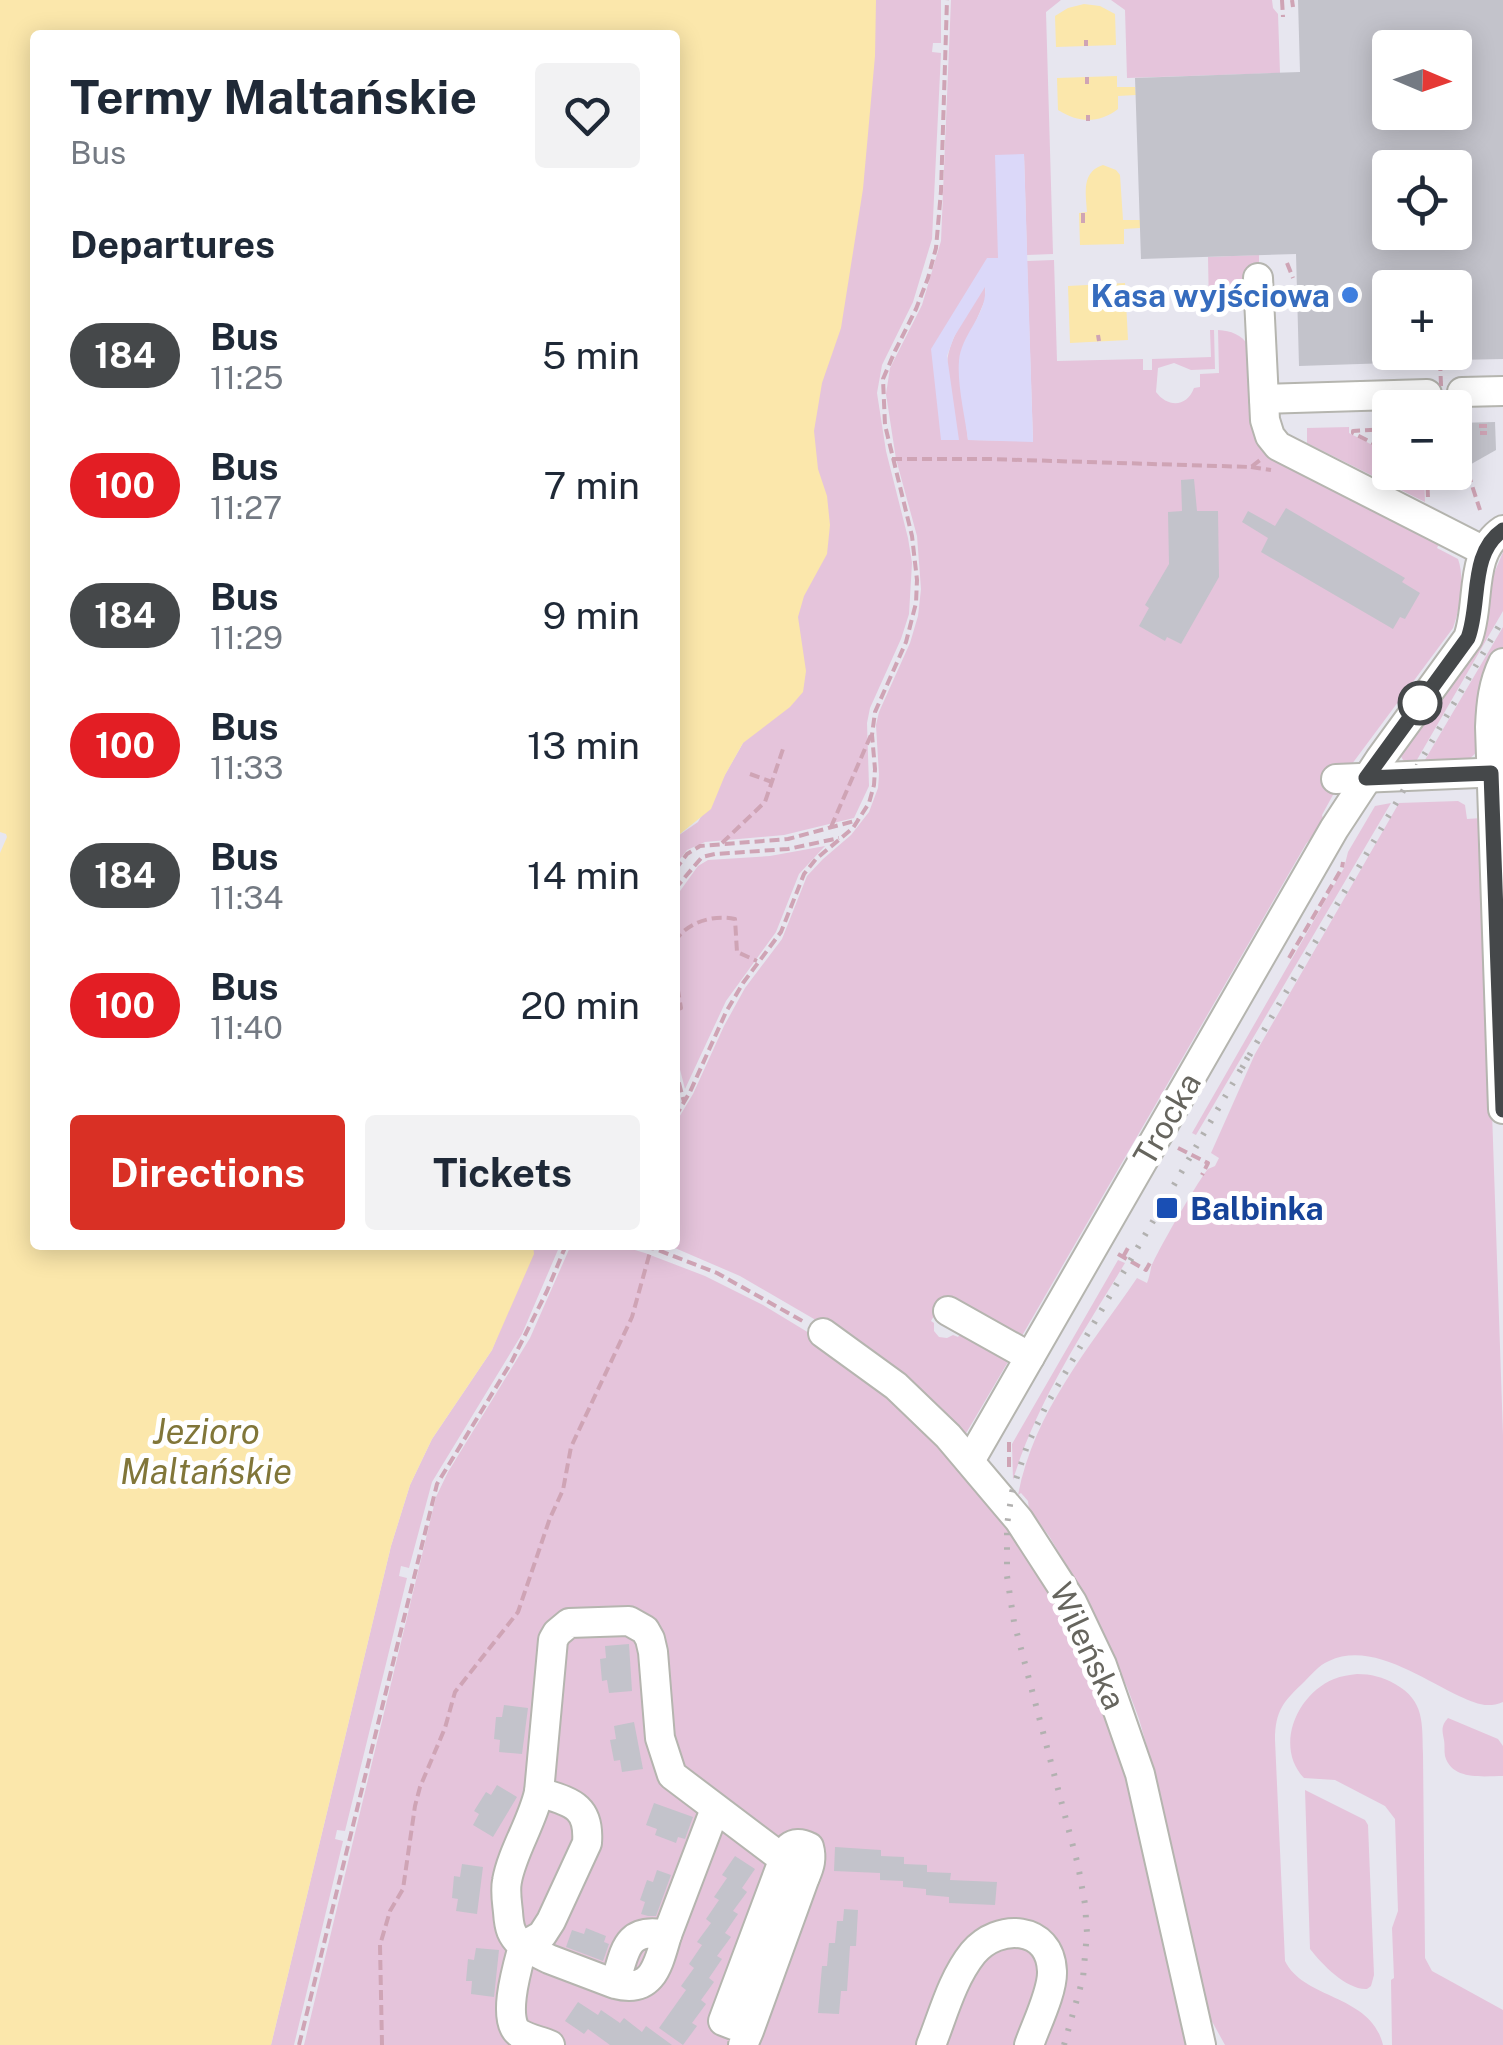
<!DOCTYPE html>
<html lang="en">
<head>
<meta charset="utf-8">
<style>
	body { margin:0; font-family:"Public Sans",sans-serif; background:#f2f2f3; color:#1f2937; height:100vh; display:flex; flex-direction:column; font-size:38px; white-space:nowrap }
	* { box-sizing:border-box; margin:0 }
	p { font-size:32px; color:#747a83 }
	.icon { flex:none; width:55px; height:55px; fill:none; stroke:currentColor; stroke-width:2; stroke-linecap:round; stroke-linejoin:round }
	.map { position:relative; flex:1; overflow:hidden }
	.panel { position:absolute; left:30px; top:30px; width:650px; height:1220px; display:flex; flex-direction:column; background:#fff; border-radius:10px; box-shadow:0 5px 25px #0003 }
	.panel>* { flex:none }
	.badge { padding:0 20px; border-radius:32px; font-size:35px; line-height:65px }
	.needle { width:65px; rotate:92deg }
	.fabs { position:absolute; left:1372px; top:30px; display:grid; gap:20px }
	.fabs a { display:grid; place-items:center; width:100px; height:100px; border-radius:10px; background:#fff; box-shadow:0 5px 25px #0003; font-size:50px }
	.map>.badge { position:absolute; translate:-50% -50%; box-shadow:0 0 0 5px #fff }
	h2 { padding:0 40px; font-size:38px; line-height:90px }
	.round { display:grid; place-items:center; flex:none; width:105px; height:105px; border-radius:10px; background:#f2f2f3 }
	.headline { display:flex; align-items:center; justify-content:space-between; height:170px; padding:0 40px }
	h1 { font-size:48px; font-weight:700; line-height:75px }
	.button { display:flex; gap:20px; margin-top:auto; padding:20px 40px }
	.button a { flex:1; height:115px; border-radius:10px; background:#d93025; color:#fff; font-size:40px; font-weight:700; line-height:115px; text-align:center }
	.button a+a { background:#f2f2f3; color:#1f2937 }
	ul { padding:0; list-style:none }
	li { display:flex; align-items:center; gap:30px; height:130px; padding:0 40px }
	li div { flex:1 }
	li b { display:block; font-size:38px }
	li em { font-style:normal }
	li .badge { min-width:110px; font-weight:700; text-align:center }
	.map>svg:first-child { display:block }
</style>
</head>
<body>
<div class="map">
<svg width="1503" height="2045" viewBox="0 0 1503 2045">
	<rect width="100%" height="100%" fill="#e7e6ef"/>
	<g fill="#e5c4db">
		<path d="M857 0H941V43H933L932 52 941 53 932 239 913 302 882 365 877 393 886 451 908 538 912 563 909 614 901 639 870 708 867 723 869 786 854 818 784 835 705 842 687 850 676 864 675 838 698 822 743 743Z"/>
		<path d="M951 0H1061L1046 12 1053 254 1027 255 1024 154 998 258 932 349 947 364C949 335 971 309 985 286V300L959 361 968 440 1033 441 1027 261 1054 260 1057 361 1143 359V370H1152V359L1211 357 1210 330H1214L1215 369 1191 370 1174 363 1158 368 1156 392C1168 408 1187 407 1194 388L1200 387V374L1219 373 1218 330C1231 331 1241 334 1249 346L1256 424 1441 540 1437 548 1458 559C1465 578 1460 609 1453 628L1349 768 1329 789 1334 793 1322 815 1324 822 1306 844 1019 1341 942 1302 931 1321 934 1323V1331L939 1337 947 1338 953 1335 958 1337 963 1330 1012 1355 965 1435 960 1433 826 1326 740 1276 668 1245H675V1124L693 1094 724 1026 745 988 782 939 807 876 823 859 851 835 869 812 878 788 879 775 876 725 879 712 910 643 918 616 921 589 917 536 896 459 886 394 890 368 922 305 941 241Z"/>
		<path d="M1111 0H1272L1273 8 1278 14 1280 73 1127 78 1125 10Z"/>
		<path d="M1259 255V269L1247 270C1246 298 1238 307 1209 309L1208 257Z"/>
		<path d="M1349 427V433L1390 454V472L1424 473 1425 502 1307 443V428Z"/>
		<path d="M1503 552V611L1414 765C1406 765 1403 761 1400 754L1483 623 1493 576Z"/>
		<path d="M1503 627V647L1496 656 1478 751 1466 762 1422 765Z"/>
		<path d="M1458 801 1465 805 1467 819 1482 818 1503 1435V1702C1486 1709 1475 1703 1459 1696 1422 1679 1371 1641 1329 1661 1319 1665 1312 1674 1305 1681 1284 1701 1275 1710 1275 1740L1285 1961C1304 2000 1371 1994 1383 2045H1225L1209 2016 1158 1785 1139 1719 1127 1687 1084 1594 1049 1536 1029 1509 1028 1501 1021 1493 1018 1495C1034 1411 1090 1347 1137 1278L1147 1283C1149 1278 1150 1273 1151 1268 1153 1258 1201 1176 1208 1169 1210 1168 1213 1167 1215 1166L1219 1158 1211 1153 1255 1054 1399 803Z"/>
		<path d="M1391 803 1196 1135 1192 1133 1344 868 1348 852 1375 806Z"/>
		<path d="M825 846 799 874 776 932 726 1001 685 1089 675 1050V898L698 866 708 860 770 856Z"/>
		<path d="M504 1245H560L522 1334 432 1482 409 1568 401 1566 399 1576 407 1578 345 1831 337 1830 335 1839 343 1841 294 2045H271L391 1546 410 1485 432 1439 492 1350 533 1245 519 1248Z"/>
		<path d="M571 1245H618L645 1253 705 1276 763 1305 819 1339 853 1363 964 1468 1046 1576 1116 1726 1192 2045H304L436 1497 448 1472 530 1338Z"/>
		<path d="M1118 1260 1125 1263C1083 1333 1037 1401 1013 1480L1012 1444Z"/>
		<path d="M1357 1674C1371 1674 1383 1677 1395 1684 1425 1701 1422 1723 1423 1754L1425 1958 1432 1971 1503 2010V2045H1392L1391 1980 1394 1978 1392 1928 1398 1911 1395 1819 1385 1806 1335 1780 1304 1778C1274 1746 1297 1694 1334 1679 1341 1676 1350 1675 1357 1674Z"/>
		<path d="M1448 1718 1498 1739 1503 1746V1776C1484 1776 1452 1781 1445 1756 1444 1751 1445 1746 1444 1740 1442 1730 1441 1726 1448 1718Z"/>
		<path d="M1305 1790 1365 1820 1368 1825 1374 1975 1371 1986 1367 1989C1346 1990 1322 1964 1310 1949Z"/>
	</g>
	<path fill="#dbd8f9" d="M1024 154 1033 442 968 440C965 417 957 384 959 361 961 334 988 314 985 287L954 337 947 356 959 440H941L931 349 987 258H998L995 155Z"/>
	<g fill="#fbe7ab">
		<path d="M0 0H876L875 56 863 189 841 328 822 383 814 431 818 469 827 496 830 525 827 554 804 596 798 617 806 671 803 692 790 707 743 743 725 775 711 809 675 838V35H35V1245H504L519 1248 533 1245 534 1254 492 1350 432 1439 410 1485 391 1546 271 2045H0V853L7 837 6 834 0 832Z"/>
		<path d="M1084 4 1100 6 1115 14 1116 45 1056 47 1055 16 1068 8Z"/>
		<path d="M1117 76V87H1135L1136 95 1118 96V109C1098 124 1079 123 1058 110L1057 78Z"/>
		<path d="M1103 165 1116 170 1120 175 1123 220H1140V228L1124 229V244L1080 245 1079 213 1087 212C1086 193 1081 172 1103 165Z"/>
		<path d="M1125 283 1128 340 1070 343 1068 286Z"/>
	</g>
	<g fill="#c3c3cb" fill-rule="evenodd">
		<path d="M1298 0H1503V359L1455 360V288H1390V363L1299 366 1296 254 1141 259 1135 78 1300 72ZM1390 48H1455V112H1390ZM1390 168H1455V232H1390Z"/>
		<path d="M1495 422 1496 450 1466 467 1455 468V423Z"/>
		<path d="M1194 479 1197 511H1218L1219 577 1181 644 1167 637 1165 641 1139 626 1149 608 1145 605 1169 564 1168 512 1182 511 1181 480Z"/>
		<path d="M1286 508 1405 578 1402 582 1420 593 1405 619 1400 617 1393 629 1261 552 1268 538 1242 522 1248 511 1275 526Z"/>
		<path d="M629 1644 632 1691 609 1693 607 1680 602 1681 600 1659 606 1658 605 1646Z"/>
		<path d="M504 1705 528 1708 522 1754 499 1752 500 1740 494 1739 496 1717H502Z"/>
		<path d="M634 1722 643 1769 622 1772 620 1760 614 1761 610 1740 616 1739 614 1726Z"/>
		<path d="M497 1785 517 1797 493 1837 473 1825 479 1814 474 1811 486 1792 491 1795Z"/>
		<path d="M654 1803 693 1817 685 1839 678 1837 676 1843 655 1835 657 1829 646 1825Z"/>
		<path d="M835 1847 881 1850V1856L904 1857V1864L927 1865V1872L951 1873 950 1880 997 1882 995 1905 949 1903V1897L926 1895V1889L903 1887V1881L880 1880V1873L834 1871Z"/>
		<path d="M735 1856 755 1869 742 1888 747 1892 733 1911 738 1914 725 1933 731 1937 717 1956 722 1959 709 1978 714 1982 701 2000 706 2004 692 2023 697 2026 683 2045 659 2028 686 1990 681 1986 694 1968 689 1964 702 1945 697 1942 711 1923 706 1919 719 1900 714 1897 727 1878 722 1875Z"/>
		<path d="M462 1864 483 1867 477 1914 456 1911 458 1899 452 1898 454 1876 460 1877Z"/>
		<path d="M657 1870 671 1875 656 1916H648L641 1914 645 1902 640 1900 647 1880 653 1882Z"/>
		<path d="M844 1909 858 1910 856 1946H850L847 1991H841L839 2014 818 2013 822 1966H827L829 1943H835L837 1921H843Z"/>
		<path d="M586 1928 606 1936 604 1942 609 1944 603 1961 566 1947 572 1930 584 1934Z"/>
		<path d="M476 1948 499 1950 494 1997 471 1994 472 1981H466L468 1959 474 1960Z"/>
		<path d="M578 2002 598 2015 601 2010 620 2023 624 2018 642 2032 646 2026 672 2045H610L588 2029 584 2034 565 2021Z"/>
	</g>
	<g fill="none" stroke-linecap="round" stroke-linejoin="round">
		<defs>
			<g id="minor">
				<path d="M1258 278 1265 420 1270 436 1278 446 1484 551"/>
				<path d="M1462 392 1503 391"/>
				<path d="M1264 399 1427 394"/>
				<path d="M1503 663C1493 684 1491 703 1490 727L1503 1109"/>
				<path d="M1336 779 1503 772"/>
				<path d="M948 1311 1030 1357"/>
				<path d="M823 1333 896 1386 948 1436 1019 1520 1072 1602 1102 1665 1140 1774 1201 2045"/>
				<path d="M970 1461 1334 829 1380 759 1468 638C1481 603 1468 553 1503 530"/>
				<path d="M539 1792C570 1802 590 1805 587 1843L551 1921 542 1935 523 1946 549 1959 615 1984C625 1952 625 1926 667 1935 658 1965 653 1994 615 1984"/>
				<path d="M781 1866C783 1850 792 1838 809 1847 812 1858 810 1866 805 1877"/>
				<path d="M667 1935 715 1809"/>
				<path d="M550 2045C541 2041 528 2039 519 2033 501 2020 518 1965 523 1946 511 1936 509 1928 508 1912 507 1902 505 1891 507 1881 512 1852 532 1823 539 1792L553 1640 557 1633 569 1623 629 1621 645 1630 650 1639 653 1652 660 1738 672 1775 774 1852 782 1855"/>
				<path d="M743 2045 749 2031 805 1877 781 1866 723 2021 749 2031"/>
				<path d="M931 2045C943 2015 952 1979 973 1953 998 1923 1050 1925 1052 1971 1053 1991 1036 2025 1029 2045"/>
			</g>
		</defs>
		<use href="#minor" stroke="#b5b5af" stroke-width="32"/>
		<g stroke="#cfa4b5" stroke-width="4" stroke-dasharray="10 5" stroke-linecap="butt">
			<path d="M1282 0 1283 17"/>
			<path d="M1292 0 1293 7"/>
			<path d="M1086 40V46"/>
			<path d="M1087 77V84"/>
			<path d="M1088 115V121"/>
			<path d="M1083 213V223"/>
			<path d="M1287 263 1293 278"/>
			<path d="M1097 284V291"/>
			<path d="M1098 335 1099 341"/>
			<path d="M1479 426H1487"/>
			<path d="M1390 429 1353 431V433L1390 452"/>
			<path d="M1480 433H1487"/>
			<path d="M1455 446 1466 467 1480 510"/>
			<path d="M892 459H989L1251 467 1260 460"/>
			<path d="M1251 467 1271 470"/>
			<path d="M1427 472 1428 498"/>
			<path d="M750 774 772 782"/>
			<path d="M831 827 871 735"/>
			<path d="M722 843 765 802 784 746"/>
			<path d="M675 870 687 854 700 846 788 839 858 820"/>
			<path d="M675 889 702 857 715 854 788 849 839 838"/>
			<path d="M675 942C685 923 713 914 735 919L737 952 757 961"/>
			<path d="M1289 958 1342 868 1343 862"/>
			<path d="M675 973 681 1008 675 1010"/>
			<path d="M675 1068 684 1102"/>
			<path d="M675 1117 690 1092 726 1012 743 983 781 932 804 874 816 859 853 828 869 803 874 785 875 769 872 735 875 712 906 642 916 603 917 580 912 536 885 425 883 379 895 351 916 309 928 278 936 248 941 191 947 0"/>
			<path d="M1178 1148 1208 1163 1202 1175"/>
			<path d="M645 1245 717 1273 806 1323"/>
			<path d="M1118 1254 1146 1270 1152 1259"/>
			<path d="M1123 1257 1129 1246"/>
			<path d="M1009 1442V1472"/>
			<path d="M299 2045 437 1484 512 1361 547 1291 566 1245"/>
			<path d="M382 2045 380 1945 390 1911 403 1889 415 1806 420 1787 445 1728 455 1692 518 1612 550 1518 563 1490 571 1447 632 1317 652 1245"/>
		</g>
		<use href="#minor" stroke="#fff" stroke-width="28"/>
		<g stroke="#b2b1b0" stroke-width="6" stroke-dasharray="2.5 12" stroke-linecap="butt">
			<path d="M1242 1068 1503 619"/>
			<path d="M1064 2045 1083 1978 1087 1933 1085 1904 1078 1865 1014 1622 1007 1576V1525L1012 1492 1027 1446 1046 1406 1248 1057"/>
		</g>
		<path stroke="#cfa4b5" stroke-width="4" stroke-dasharray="10 5" stroke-linecap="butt" d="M1440 361 1442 408"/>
	</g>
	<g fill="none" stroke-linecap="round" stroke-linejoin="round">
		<defs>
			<path id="line" d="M1503 530C1469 553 1481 603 1468 638L1366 778 1491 773 1503 1110"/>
		</defs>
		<use href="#line" stroke="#fff" stroke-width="22"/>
		<use href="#line" stroke="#45484a" stroke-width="15"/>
	</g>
	<circle fill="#3f7fe0" stroke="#fff" stroke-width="4" cx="1350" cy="295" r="10"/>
	<circle fill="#fff" stroke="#45484a" stroke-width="5" cx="1420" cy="703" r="20"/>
	<rect fill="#1a4fb4" stroke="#fff" stroke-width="4" x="1155" y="1196" width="24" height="24" rx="5"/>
	<g text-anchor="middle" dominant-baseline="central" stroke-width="10" stroke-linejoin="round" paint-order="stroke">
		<g font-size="32" font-weight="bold" fill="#366cbe" stroke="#fff" text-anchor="end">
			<text x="1330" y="295">Kasa wyjściowa</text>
		</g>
		<g font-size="32" fill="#66655e" stroke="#fff">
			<text transform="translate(1167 1119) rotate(-60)">Trocka</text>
			<text transform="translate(1088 1646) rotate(65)">Wileńska</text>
		</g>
		<g font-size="32" font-weight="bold" fill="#164399" stroke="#fff" text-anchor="start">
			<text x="1190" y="1208">Balbinka</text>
		</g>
		<g font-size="35" font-style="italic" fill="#817639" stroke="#fff">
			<text x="206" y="1431">Jezioro<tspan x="206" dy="40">Maltańskie</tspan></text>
		</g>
	</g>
</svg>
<div class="fabs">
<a><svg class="needle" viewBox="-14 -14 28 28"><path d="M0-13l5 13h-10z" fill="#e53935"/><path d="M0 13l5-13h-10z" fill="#747a83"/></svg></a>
<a><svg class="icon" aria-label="locate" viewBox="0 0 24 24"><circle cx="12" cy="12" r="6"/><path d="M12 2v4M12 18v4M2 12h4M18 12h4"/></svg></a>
<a>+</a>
<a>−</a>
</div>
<section class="panel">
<div class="headline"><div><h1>Termy Maltańskie</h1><p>Bus</p></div><a class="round"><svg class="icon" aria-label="heart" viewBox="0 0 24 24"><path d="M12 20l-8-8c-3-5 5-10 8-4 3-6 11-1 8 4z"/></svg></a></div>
<h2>Departures</h2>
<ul>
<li><span class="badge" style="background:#45484a;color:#fff">184</span><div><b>Bus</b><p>11:25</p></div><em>5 min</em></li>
<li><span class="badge" style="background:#e31e24;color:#fff">100</span><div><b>Bus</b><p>11:27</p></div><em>7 min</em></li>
<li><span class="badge" style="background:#45484a;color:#fff">184</span><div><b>Bus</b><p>11:29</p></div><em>9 min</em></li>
<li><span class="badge" style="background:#e31e24;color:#fff">100</span><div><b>Bus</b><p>11:33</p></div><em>13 min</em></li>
<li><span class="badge" style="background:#45484a;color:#fff">184</span><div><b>Bus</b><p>11:34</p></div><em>14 min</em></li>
<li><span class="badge" style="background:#e31e24;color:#fff">100</span><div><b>Bus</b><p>11:40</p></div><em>20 min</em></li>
</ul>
<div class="button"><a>Directions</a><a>Tickets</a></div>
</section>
</div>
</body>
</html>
